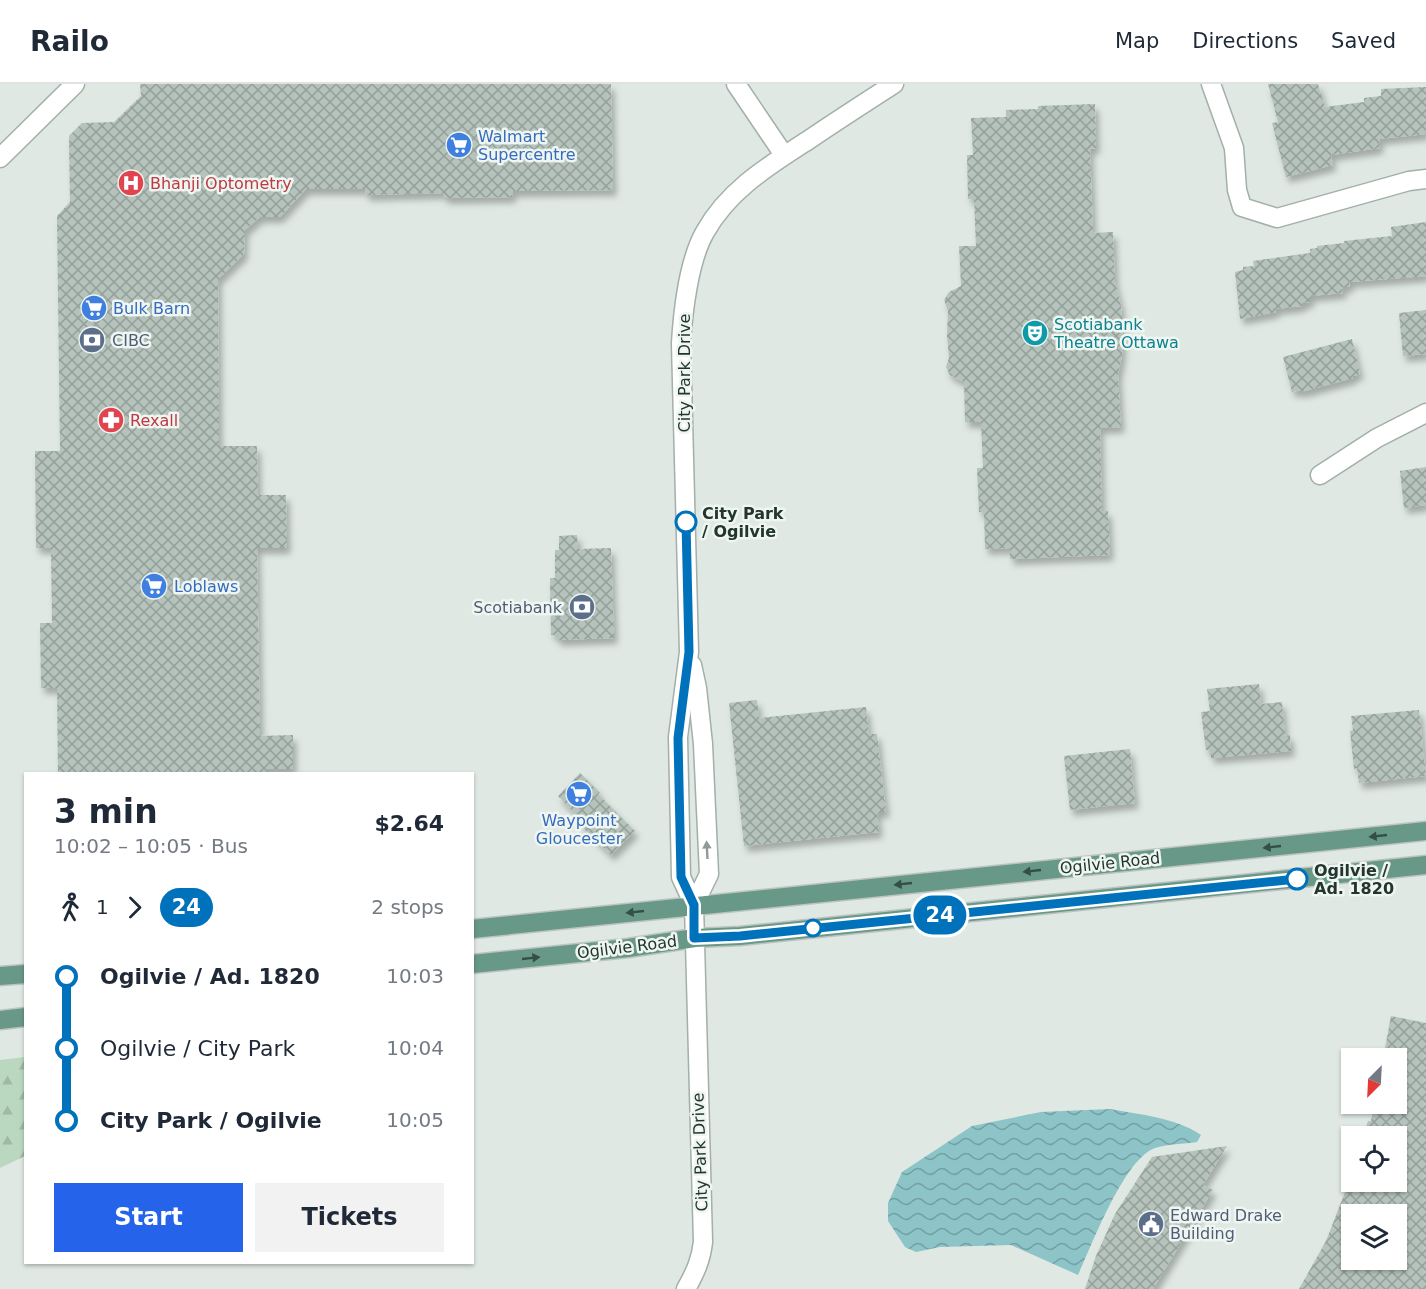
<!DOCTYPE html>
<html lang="en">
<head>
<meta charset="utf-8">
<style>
	body { margin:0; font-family:"DejaVu Sans",sans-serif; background:#f2f2f3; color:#1f2937; height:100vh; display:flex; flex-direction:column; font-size:22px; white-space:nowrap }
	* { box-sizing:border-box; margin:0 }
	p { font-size:20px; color:#747a83 }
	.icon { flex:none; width:33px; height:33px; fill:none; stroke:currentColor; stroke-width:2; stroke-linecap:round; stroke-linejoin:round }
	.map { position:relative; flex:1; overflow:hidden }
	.panel { position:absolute; left:24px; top:688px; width:450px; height:492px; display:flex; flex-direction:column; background:#fff; border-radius:0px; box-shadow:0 2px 4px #0004 }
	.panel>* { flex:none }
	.badge { padding:0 12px; border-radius:20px; font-size:21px; line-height:39px }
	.needle { width:39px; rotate:204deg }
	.tools { position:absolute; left:1341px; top:964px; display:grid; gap:12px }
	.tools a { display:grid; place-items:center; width:66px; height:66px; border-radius:0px; background:#fff; box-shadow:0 2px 4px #0004; font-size:30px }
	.map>.badge { position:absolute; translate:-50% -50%; box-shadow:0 0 0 3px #fff }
	.legs { display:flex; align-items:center; gap:9px; height:66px; padding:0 30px; font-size:20px }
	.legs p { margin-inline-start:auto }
	.head { display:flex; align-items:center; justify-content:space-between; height:102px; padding:0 30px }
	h1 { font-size:33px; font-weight:700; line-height:45px }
	.primary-button { display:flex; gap:12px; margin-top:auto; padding:12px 30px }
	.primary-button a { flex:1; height:69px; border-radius:0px; background:#2563eb; color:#fff; font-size:24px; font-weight:700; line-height:69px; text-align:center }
	.primary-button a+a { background:#f2f2f3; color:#1f2937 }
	ul { padding:0 30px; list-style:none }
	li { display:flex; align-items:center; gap:21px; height:72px; font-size:22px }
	li i { display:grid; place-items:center; width:9px; height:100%; margin:0 8px; background:currentColor }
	li i::after { content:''; width:15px; height:15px; margin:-8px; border:4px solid; border-radius:50%; background:#fff }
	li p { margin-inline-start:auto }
	li:first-child i { background:linear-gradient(#0000 50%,currentColor 0) }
	li:last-child i { background:linear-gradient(currentColor 50%,#0000 0) }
	header { display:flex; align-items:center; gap:36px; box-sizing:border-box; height:84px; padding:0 30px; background:#fff; border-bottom:2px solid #e0e1e3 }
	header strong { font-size:28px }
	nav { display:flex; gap:33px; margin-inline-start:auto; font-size:21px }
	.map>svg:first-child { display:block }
</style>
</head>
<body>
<header>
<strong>Railo</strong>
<nav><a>Map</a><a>Directions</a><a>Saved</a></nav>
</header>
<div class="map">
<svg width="1426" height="1205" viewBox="0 0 1426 1205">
	<defs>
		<pattern id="forest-firs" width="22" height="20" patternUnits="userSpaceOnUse" patternTransform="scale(1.5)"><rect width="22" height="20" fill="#bad7bf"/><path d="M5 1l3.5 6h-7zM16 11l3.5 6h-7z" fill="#a0b9a4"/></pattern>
		<pattern id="water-waves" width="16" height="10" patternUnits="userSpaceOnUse" patternTransform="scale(1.5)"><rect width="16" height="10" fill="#8cc4c8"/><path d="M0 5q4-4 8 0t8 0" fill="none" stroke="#72a0a3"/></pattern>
		<pattern id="building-cross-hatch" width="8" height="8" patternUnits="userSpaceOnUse" patternTransform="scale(1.5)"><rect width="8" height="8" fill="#b5c3bc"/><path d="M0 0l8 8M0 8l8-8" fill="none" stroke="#939f99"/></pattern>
		<filter id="shadow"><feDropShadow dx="3.5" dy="6" stdDeviation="3" flood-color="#0004"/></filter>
	</defs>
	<rect width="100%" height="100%" fill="#dfe8e3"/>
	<path fill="url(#forest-firs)" d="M25 973V1072L0 1084V976Z"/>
	<path fill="url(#water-waves)" d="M1110 1025C1140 1031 1175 1033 1201 1051L1197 1058C1184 1060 1167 1060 1155 1064 1124 1075 1092 1161 1078 1191L1011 1161 940 1163 916 1168 905 1163 888 1137V1119L902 1088 972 1042 1041 1028Z"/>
	<g fill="url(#building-cross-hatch)" fill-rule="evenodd" filter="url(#shadow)">
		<path d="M140 0H611L613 106 513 107 512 113 445 114 443 109 366 111 365 105H306L280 133H260L245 146 244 170 218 195 219 362H257L258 411H286L287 464H257L260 652 293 651V685H267V690H58L57 604H41L40 539H52L51 464H36L35 367H60L57 132 70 118 69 52 82 39 114 38 141 12Z"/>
		<path d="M1268 0H1318L1325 23 1364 18V14L1381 12V5L1426 3V50L1379 55 1380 64 1331 71 1333 81 1286 93 1272 39 1278 38Z"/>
		<path d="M1095 20 1096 64 1090 65 1093 149 1113 148 1115 198 1121 222 1123 247 1122 271 1118 292 1121 343 1100 344 1102 427H1108L1110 471 1010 475V464L985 465 984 428H979L977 384H983L981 338H965L964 298 950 291 946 283 949 274 947 251 948 227 944 216 949 208 961 202 959 162H976L974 115H968L967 71H973L971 34 1006 33V26L1038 25V22Z"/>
		<path d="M1426 138V192L1349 198 1350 203H1342L1343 209 1310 212V218L1302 219V222L1276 225V228L1240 235 1235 188 1243 186V183L1254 182 1253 177 1310 169V165L1317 164V162L1344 159V157L1392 152 1391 143Z"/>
		<path d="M1426 226V270L1403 272 1399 229Z"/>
		<path d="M1352 255 1360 290 1353 292V294L1301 308V306L1292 308 1283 273Z"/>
		<path d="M1426 383V421L1404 424 1400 387Z"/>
		<path d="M577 451 578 465 611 464 614 554 557 556V551H551L550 494H555V466H559V452Z"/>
		<path d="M1259 600 1261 620 1282 618 1285 652 1290 651 1291 667 1211 674 1210 666H1206L1201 628 1210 627 1207 605Z"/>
		<path d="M757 616 759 634 866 623 869 650H877L886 728H877L879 748 744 762 729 619Z"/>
		<path d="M1419 626 1426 692 1359 699 1357 684 1354 685 1350 647 1353 646 1351 632Z"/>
		<path d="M1130 665 1135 719 1070 726 1064 672Z"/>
		<path d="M580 689 600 709 598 710 635 747 611 771 581 742 584 739 558 712Z"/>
		<path d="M1391 932 1426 939V1205H1299L1326 1157 1349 1098H1396V1053H1363L1368 1037H1371L1374 1020H1396V975H1383ZM1352 1131H1396V1176H1352Z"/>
		<path d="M1227 1062 1203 1101 1213 1106 1153 1205H1085L1096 1172 1115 1130 1152 1073Z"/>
	</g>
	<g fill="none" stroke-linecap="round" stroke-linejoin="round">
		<defs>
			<g id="minor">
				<path d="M736 0 784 71"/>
				<path d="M1211 0 1234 64 1237 106 1242 123 1277 134 1409 97 1426 95"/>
				<path d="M0 74 75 0"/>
				<path d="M1320 391 1377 354 1426 329"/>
				<path d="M692 581 697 604 703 660 709 790 694 821"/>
				<path d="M686 1205C695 1189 701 1176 703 1158L694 821 681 793 678 653 689 568 681 259C683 227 689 176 705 148 729 105 770 81 810 55 838 36 866 18 894 0"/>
			</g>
			<g id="major">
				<path d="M472 845 1426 747"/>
				<path d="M472 880 628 864 695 854 740 852 1426 781"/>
				<path d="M0 892 26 890"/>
				<path d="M0 936 26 933"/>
			</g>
		</defs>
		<use href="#minor" stroke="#a3afa9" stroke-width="21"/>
		<use href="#major" stroke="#bdc3c1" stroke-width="21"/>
		<use href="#minor" stroke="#fff" stroke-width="18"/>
		<use href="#major" stroke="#689988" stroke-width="18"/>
	</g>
	<defs><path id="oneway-solid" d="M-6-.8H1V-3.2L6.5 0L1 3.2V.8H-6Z" transform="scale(1.5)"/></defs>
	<g fill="#344f45">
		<use href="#oneway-solid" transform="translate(1378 752) rotate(174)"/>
		<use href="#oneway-solid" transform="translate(1272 763) rotate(174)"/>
		<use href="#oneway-solid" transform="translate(1032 787) rotate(174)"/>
		<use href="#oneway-solid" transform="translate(903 800) rotate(174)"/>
		<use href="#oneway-solid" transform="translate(635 828) rotate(174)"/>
		<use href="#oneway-solid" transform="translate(531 874) rotate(-6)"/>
	</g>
	<use fill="#909a97" href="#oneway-solid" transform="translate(707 766) rotate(-93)"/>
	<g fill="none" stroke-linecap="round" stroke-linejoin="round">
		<defs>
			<path id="line-1" d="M686 438 689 568 678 654 681 793 694 821V854L740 852 1297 795"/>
		</defs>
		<use href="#line-1" stroke="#fff" stroke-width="14"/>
		<use href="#line-1" stroke="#0072bc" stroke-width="9"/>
	</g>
	<defs>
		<symbol id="supermarket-disc" viewBox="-11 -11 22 22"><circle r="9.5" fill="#3f7fe0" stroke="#eff5f1"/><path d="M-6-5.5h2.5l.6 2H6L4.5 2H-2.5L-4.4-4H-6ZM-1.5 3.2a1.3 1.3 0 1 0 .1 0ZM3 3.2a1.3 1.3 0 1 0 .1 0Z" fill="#fff"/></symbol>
		<symbol id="hospital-disc" viewBox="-11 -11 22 22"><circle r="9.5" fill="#e0444e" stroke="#eff5f1"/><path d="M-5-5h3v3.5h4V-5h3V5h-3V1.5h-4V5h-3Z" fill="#fff"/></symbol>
		<symbol id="theatre-disc" viewBox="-11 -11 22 22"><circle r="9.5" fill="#0f9aa8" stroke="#eff5f1"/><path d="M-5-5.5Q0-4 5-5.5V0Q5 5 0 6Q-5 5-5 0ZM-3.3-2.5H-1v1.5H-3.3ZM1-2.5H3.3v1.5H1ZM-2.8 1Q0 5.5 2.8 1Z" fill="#fff"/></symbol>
		<symbol id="bank-disc" viewBox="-11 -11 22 22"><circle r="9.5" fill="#5c6f8a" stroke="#eff5f1"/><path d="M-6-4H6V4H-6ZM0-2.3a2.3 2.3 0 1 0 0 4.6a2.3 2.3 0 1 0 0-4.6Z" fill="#fff"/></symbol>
		<symbol id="pharmacy-disc" viewBox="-11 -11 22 22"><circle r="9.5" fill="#e0444e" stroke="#eff5f1"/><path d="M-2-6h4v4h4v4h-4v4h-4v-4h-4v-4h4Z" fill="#fff"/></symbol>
		<symbol id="civic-disc" viewBox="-11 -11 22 22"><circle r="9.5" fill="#5c6f8a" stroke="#eff5f1"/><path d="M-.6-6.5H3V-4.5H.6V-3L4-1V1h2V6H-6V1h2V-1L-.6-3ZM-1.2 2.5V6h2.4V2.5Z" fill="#fff"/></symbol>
	</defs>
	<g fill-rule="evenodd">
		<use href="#supermarket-disc" x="444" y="46" width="30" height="30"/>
		<use href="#hospital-disc" x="116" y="84" width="30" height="30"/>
		<use href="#supermarket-disc" x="79" y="209" width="30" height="30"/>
		<use href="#theatre-disc" x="1020" y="234" width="30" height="30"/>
		<use href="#bank-disc" x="77" y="241" width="30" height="30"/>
		<use href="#pharmacy-disc" x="96" y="321" width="30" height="30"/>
		<use href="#supermarket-disc" x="139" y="487" width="30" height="30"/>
		<use href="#bank-disc" x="567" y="508" width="30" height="30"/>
		<use href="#supermarket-disc" x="564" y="695" width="30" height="30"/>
		<use href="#civic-disc" x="1136" y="1125" width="30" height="30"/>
	</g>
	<g fill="#fff" stroke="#0072bc" stroke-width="3">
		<circle cx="686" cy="438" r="10"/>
		<circle cx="1297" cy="795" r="10"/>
		<circle cx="813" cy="844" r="8"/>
	</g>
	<g text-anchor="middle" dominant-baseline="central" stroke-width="5" stroke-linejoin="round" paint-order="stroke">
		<g font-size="16" fill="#366cbe" stroke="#eff5f1" text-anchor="start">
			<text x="478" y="52">Walmart<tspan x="478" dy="18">Supercentre</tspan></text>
			<text x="113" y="224">Bulk Barn</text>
			<text x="174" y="502">Loblaws</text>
			<text x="579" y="736" text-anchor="middle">Waypoint<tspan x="579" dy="18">Gloucester</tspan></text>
		</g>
		<g font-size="16" fill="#be3a42" stroke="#eff5f1" text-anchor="start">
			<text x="150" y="99">Bhanji Optometry</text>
			<text x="130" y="336">Rexall</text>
		</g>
		<g font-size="16" fill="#0d838f" stroke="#eff5f1" text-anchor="start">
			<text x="1054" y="240">Scotiabank<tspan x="1054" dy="18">Theatre Ottawa</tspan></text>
		</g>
		<g font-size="16" fill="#4e5e75" stroke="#eff5f1" text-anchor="start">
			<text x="112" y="256">CIBC</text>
			<text x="562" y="523" text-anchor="end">Scotiabank</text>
			<text x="1170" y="1131">Edward Drake<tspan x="1170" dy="18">Building</tspan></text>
		</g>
		<g font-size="16" fill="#22362f" stroke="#eff5f1">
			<text transform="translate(684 289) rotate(-90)">City Park Drive</text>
			<text transform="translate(1110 779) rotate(-6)">Ogilvie Road</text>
			<text transform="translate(627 863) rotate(-7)">Ogilvie Road</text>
			<text transform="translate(700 1068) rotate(-92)">City Park Drive</text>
		</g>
		<g font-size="16" font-weight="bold" fill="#22362f" stroke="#eff5f1" text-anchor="start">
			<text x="702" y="429">City Park<tspan x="702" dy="18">/ Ogilvie</tspan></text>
			<text x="1314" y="786">Ogilvie /<tspan x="1314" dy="18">Ad. 1820</tspan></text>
		</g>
	</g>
</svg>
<div class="tools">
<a><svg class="needle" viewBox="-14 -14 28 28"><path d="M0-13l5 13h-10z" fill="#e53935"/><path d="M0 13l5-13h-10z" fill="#747a83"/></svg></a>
<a><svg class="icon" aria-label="locate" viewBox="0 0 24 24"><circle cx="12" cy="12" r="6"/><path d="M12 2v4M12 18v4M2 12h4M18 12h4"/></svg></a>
<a><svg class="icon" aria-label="layers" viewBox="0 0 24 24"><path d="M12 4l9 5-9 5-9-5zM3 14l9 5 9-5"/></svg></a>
</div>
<b class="badge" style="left:940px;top:831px;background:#0072bc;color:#fff">24</b>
<section class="panel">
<div class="head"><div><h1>3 min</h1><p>10:02 – 10:05 · Bus</p></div><b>$2.64</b></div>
<div class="legs"><svg class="icon" aria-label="walk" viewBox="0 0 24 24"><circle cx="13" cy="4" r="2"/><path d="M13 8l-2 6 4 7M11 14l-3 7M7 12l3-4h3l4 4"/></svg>1<svg class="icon" aria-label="forward" viewBox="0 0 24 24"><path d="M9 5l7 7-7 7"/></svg><b class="badge" style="background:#0072bc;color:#fff">24</b><p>2 stops</p></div>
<ul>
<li><i style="color:#0072bc"></i><b>Ogilvie / Ad. 1820</b><p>10:03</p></li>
<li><i style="color:#0072bc"></i><span>Ogilvie / City Park</span><p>10:04</p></li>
<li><i style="color:#0072bc"></i><b>City Park / Ogilvie</b><p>10:05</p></li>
</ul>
<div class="primary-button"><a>Start</a><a>Tickets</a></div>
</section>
</div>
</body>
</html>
